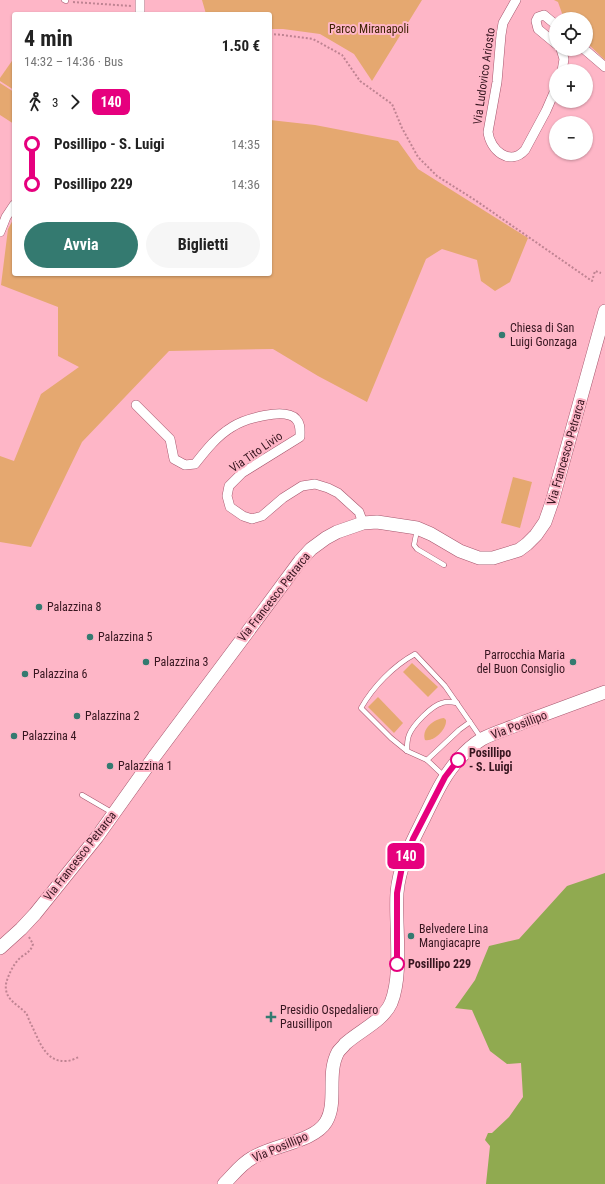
<!DOCTYPE html>
<html lang="it">
<head>
<meta charset="utf-8">
<style>
	body { margin:0; font-family:"Roboto Condensed",sans-serif; background:#f6f6f6; color:#222; height:100vh; display:flex; flex-direction:column; font-size:15px; white-space:nowrap }
	* { box-sizing:border-box; margin:0 }
	p { font-size:13px; color:#767676 }
	.icon { flex:none; width:22px; height:22px; fill:none; stroke:currentColor; stroke-width:2; stroke-linecap:round; stroke-linejoin:round }
	.map { position:relative; flex:1; overflow:hidden }
	.side { position:absolute; left:12px; top:12px; width:260px; height:264px; display:flex; flex-direction:column; background:#fff; border-radius:4px; box-shadow:0 1px 3px #0004 }
	.side>* { flex:none }
	.badge { padding:0 8px; border-radius:6px; font-size:14px; line-height:26px }
	.controls { position:absolute; left:549px; top:12px; display:grid; gap:8px }
	.controls a { display:grid; place-items:center; width:44px; height:44px; border-radius:50%; background:#fff; box-shadow:0 1px 3px #0004; font-size:20px }
	.map>.badge { position:absolute; translate:-50% -50%; box-shadow:0 0 0 2px #fff }
	.legs { display:flex; align-items:center; gap:6px; height:44px; padding:0 12px; font-size:13px }
	.legs p { margin-inline-start:auto }
	.headline { display:flex; align-items:center; justify-content:space-between; height:68px; padding:0 12px }
	h1 { font-size:22px; font-weight:700; line-height:30px }
	.cta { display:flex; gap:8px; margin-top:auto; padding:8px 12px }
	.cta a { flex:1; height:46px; border-radius:24px; background:#347a70; color:#fff; font-size:16px; font-weight:700; line-height:46px; text-align:center }
	.cta a+a { background:#f6f6f6; color:#222 }
	ul { padding:0 12px; list-style:none }
	li { display:flex; align-items:center; gap:14px; height:40px; font-size:15px }
	li i { display:grid; place-items:center; width:6px; height:100%; margin:0 5px; background:currentColor }
	li i::after { content:''; width:10px; height:10px; margin:-5px; border:3px solid; border-radius:50%; background:#fff }
	li p { margin-inline-start:auto }
	li:first-child i { background:linear-gradient(#0000 50%,currentColor 0) }
	li:last-child i { background:linear-gradient(currentColor 50%,#0000 0) }
	.map>svg:first-child { display:block }
</style>
</head>
<body>
<div class="map">
<svg width="605" height="1184" viewBox="0 0 605 1184">
	<rect width="100%" height="100%" fill="#feb6c7"/>
	<g fill="#e5a870">
		<path d="M202 0H422L372 81 354 54 320 34 283 29H270V14H206Z"/>
		<path d="M554 0H605V60L586 42V19H564L558 2Z"/>
		<path d="M14 58V90L0 81V78Z"/>
		<path d="M0 83 14 92V124L0 115Z"/>
		<path d="M270 120 315 125 398 141 418 169 528 238 510 282 495 291 481 281 477 260 442 249 426 259 367 402 318 376 273 349 169 351 82 442 31 547 0 542V456L14 461 41 394 79 367 58 356V307L1 285 8 229 14 218V274H270Z"/>
		<path d="M513 477 532 482 520 528 501 523Z"/>
		<path d="M412 663 438 687 428 697 403 672Z"/>
		<path d="M378 697 403 723 394 733 368 707Z"/>
		<path d="M444 718 446 720C447 729 434 742 425 740 421 729 434 719 444 718Z"/>
	</g>
	<path fill="#90aa50" d="M605 873V1184H486L490 1146 485 1140 488 1133H492L509 1117 523 1097 521 1063 507 1064 490 1051 472 1010 455 1008 475 980 489 946 519 939 567 886Z"/>
	<g fill="none" stroke-linecap="round" stroke-linejoin="round">
		<defs>
			<g id="lane">
				<path d="M64 0 66 1"/>
				<path d="M417 530 414 545 417 549 444 565"/>
				<path d="M407 751C407 745 407 740 409 735 413 725 431 706 442 703 447 701 452 702 457 703"/>
				<path d="M427 760 407 751 391 738 361 708C373 687 393 666 415 654L445 686 470 722"/>
				<path d="M444 776 427 760 459 730 470 722 481 738"/>
				<path d="M82 795 113 813"/>
			</g>
			<g id="street">
				<path d="M140 0V14"/>
				<path d="M516 0 503 23 501 35 497 82 488 132C490 150 510 167 525 150L546 111 556 88"/>
				<path d="M556 25 544 15 538 17 536 21 538 29 556 44"/>
				<path d="M561 49 564 59 562 71"/>
				<path d="M584 49 605 67"/>
				<path d="M0 232 6 217 14 205"/>
				<path d="M136 405 170 439 174 459 185 465 195 464C206 450 217 436 232 427 244 419 285 407 296 419 301 424 300 430 300 437L242 473 229 486 227 496 230 507 243 516 252 519 262 516 283 498 302 486 315 484 328 488 338 493 359 512 363 523"/>
			</g>
			<g id="secondary">
				<path d="M0 948 21 929 35 914 97 837 154 757 246 634 300 561 311 549 326 538 337 532 363 523 377 522 417 528 431 534 460 551 479 558H493L519 550 527 544 536 535 545 522 552 502 605 311"/>
				<path d="M224 1184C233 1175 241 1164 252 1158 272 1145 314 1142 326 1122 338 1102 326 1074 338 1052 340 1049 343 1047 345 1044 359 1031 383 1021 391 1003 403 974 395 925 397 893 399 866 412 842 424 818 434 798 443 776 459 759 465 752 474 744 482 739 495 732 511 728 524 722 551 712 578 702 605 692"/>
			</g>
		</defs>
		<use href="#lane" stroke="#a6566d" stroke-width="5.5"/>
		<use href="#street" stroke="#a6566d" stroke-width="10"/>
		<use href="#secondary" stroke="#a6566d" stroke-width="14"/>
		<g stroke="#bf8392" stroke-width="2" stroke-dasharray="2 2" stroke-linecap="butt">
			<path d="M73 2 131 6"/>
			<path d="M270 34 283 35 313 39 342 55 360 81 392 104 402 128 418 157 437 176 475 200 592 281 595 271 601 273"/>
			<path d="M29 937 33 944C31 951 27 953 21 957 14 963 8 975 6 984 4 999 17 1004 26 1013 28 1016 29 1021 31 1024 39 1040 45 1063 67 1061 71 1061 76 1058 79 1057"/>
		</g>
		<use href="#lane" stroke="#fff" stroke-width="4.5"/>
		<use href="#street" stroke="#fff" stroke-width="9"/>
		<use href="#secondary" stroke="#fff" stroke-width="13"/>
	</g>
	<g fill="none" stroke-linecap="round" stroke-linejoin="round">
		<defs>
			<path id="line-1" d="M397 964V893L402 867 413 839 445 777 458 760"/>
		</defs>
		<use href="#line-1" stroke="#fff" stroke-width="9"/>
		<use href="#line-1" stroke="#e6007e" stroke-width="6"/>
	</g>
	<g fill="#347a70" stroke="#feb6c7" stroke-width="1.5">
		<circle cx="502" cy="335" r="4"/>
		<circle cx="39" cy="607" r="4"/>
		<circle cx="90" cy="637" r="4"/>
		<circle cx="146" cy="662" r="4"/>
		<circle cx="573" cy="662" r="4"/>
		<circle cx="25" cy="674" r="4"/>
		<circle cx="77" cy="716" r="4"/>
		<circle cx="14" cy="736" r="4"/>
		<circle cx="110" cy="766" r="4"/>
		<circle cx="411" cy="936" r="4"/>
		<path d="M269 1011h4v4h4v4h-4v4h-4v-4h-4v-4h4z"/>
	</g>
	<g fill="#fff" stroke="#e6007e" stroke-width="2">
		<circle cx="458" cy="760" r="7"/>
		<circle cx="397" cy="964" r="7"/>
	</g>
	<g text-anchor="middle" dominant-baseline="central" stroke-width="4" stroke-linejoin="round" paint-order="stroke">
		<g font-size="12" fill="#3f2305" stroke="#feb6c7">
			<text x="369" y="29">Parco Miranapoli</text>
		</g>
		<g font-size="12" fill="#36151f" stroke="#feb6c7">
			<text transform="translate(484 76) rotate(-82)">Via Ludovico Ariosto</text>
			<text transform="translate(256 452) rotate(-35)">Via Tito Livio</text>
			<text transform="translate(566 452) rotate(-74)">Via Francesco Petrarca</text>
			<text transform="translate(274 597) rotate(-52)">Via Francesco Petrarca</text>
			<text transform="translate(519 725) rotate(-21)">Via Posillipo</text>
			<text transform="translate(80 856) rotate(-52)">Via Francesco Petrarca</text>
			<text transform="translate(280 1147) rotate(-23)">Via Posillipo</text>
		</g>
		<g font-size="12" fill="#36151f" stroke="#feb6c7" text-anchor="start">
			<text x="510" y="328">Chiesa di San<tspan x="510" dy="14">Luigi Gonzaga</tspan></text>
			<text x="47" y="607">Palazzina 8</text>
			<text x="98" y="637">Palazzina 5</text>
			<text x="565" y="655" text-anchor="end">Parrocchia Maria<tspan x="565" dy="14">del Buon Consiglio</tspan></text>
			<text x="154" y="662">Palazzina 3</text>
			<text x="33" y="674">Palazzina 6</text>
			<text x="85" y="716">Palazzina 2</text>
			<text x="22" y="736">Palazzina 4</text>
			<text x="118" y="766">Palazzina 1</text>
			<text x="419" y="929">Belvedere Lina<tspan x="419" dy="14">Mangiacapre</tspan></text>
			<text x="280" y="1010">Presidio Ospedaliero<tspan x="280" dy="14">Pausillipon</tspan></text>
		</g>
		<g font-size="12" font-weight="bold" fill="#36151f" stroke="#feb6c7" text-anchor="start">
			<text x="469" y="753">Posillipo<tspan x="469" dy="14">- S. Luigi</tspan></text>
			<text x="408" y="964">Posillipo 229</text>
		</g>
	</g>
</svg>
<div class="controls">
<a><svg class="icon" aria-label="locate" viewBox="0 0 24 24"><circle cx="12" cy="12" r="6"/><path d="M12 2v4M12 18v4M2 12h4M18 12h4"/></svg></a>
<a>+</a>
<a>−</a>
</div>
<b class="badge" style="left:406px;top:856px;background:#e6007e;color:#fff">140</b>
<section class="side">
<div class="headline"><div><h1>4 min</h1><p>14:32 – 14:36 · Bus</p></div><b>1.50 €</b></div>
<div class="legs"><svg class="icon" aria-label="walk" viewBox="0 0 24 24"><circle cx="13" cy="4" r="2"/><path d="M13 8l-2 6 4 7M11 14l-3 7M7 12l3-4h3l4 4"/></svg>3<svg class="icon" aria-label="forward" viewBox="0 0 24 24"><path d="M9 5l7 7-7 7"/></svg><b class="badge" style="background:#e6007e;color:#fff">140</b></div>
<ul>
<li><i style="color:#e6007e"></i><b>Posillipo - S. Luigi</b><p>14:35</p></li>
<li><i style="color:#e6007e"></i><b>Posillipo 229</b><p>14:36</p></li>
</ul>
<div class="cta"><a>Avvia</a><a>Biglietti</a></div>
</section>
</div>
</body>
</html>
